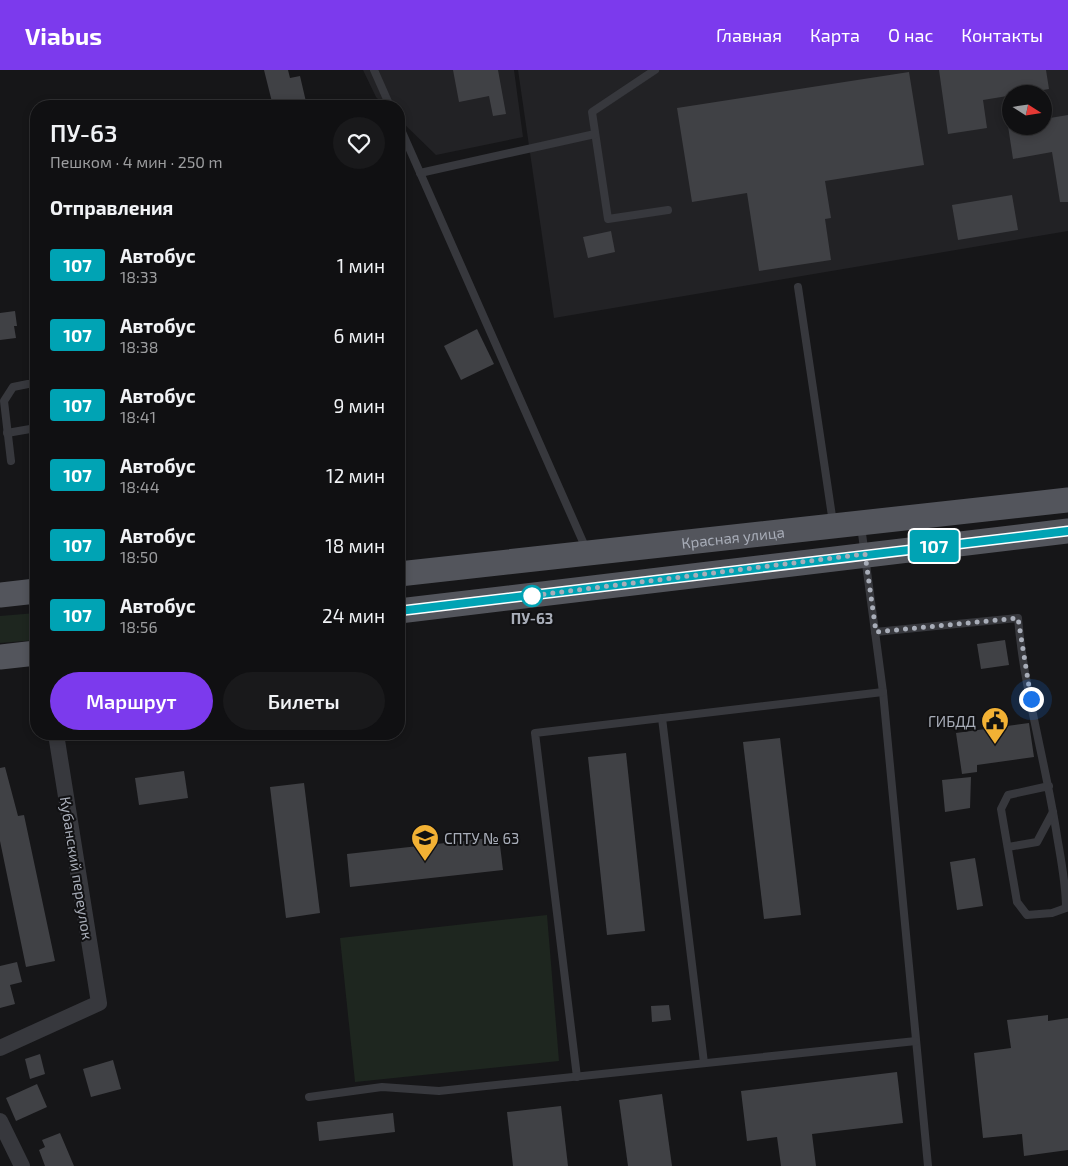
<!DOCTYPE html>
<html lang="ru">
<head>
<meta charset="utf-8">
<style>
	body { margin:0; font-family:"Exo 2",sans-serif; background:#19191b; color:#f1f3f6; height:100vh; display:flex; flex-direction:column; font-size:19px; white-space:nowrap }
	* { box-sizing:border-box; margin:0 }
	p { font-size:16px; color:#9c9d9f }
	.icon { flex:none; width:28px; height:28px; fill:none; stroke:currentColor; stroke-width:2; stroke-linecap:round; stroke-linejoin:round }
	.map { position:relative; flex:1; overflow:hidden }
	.drawer { position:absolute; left:30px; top:30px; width:375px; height:640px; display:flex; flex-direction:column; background:#101012; border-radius:20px; box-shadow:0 2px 8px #0003,0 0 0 1px #303032 }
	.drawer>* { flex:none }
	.badge { padding:0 10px; border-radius:4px; font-size:18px; line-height:32px }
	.needle { width:32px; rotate:102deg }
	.controls { position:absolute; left:1002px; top:15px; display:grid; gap:10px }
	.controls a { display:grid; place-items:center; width:50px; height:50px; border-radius:50%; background:#101012; box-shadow:0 2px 8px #0003,0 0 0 1px #303032; font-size:25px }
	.you { position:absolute; width:25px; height:25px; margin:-12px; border:4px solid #fff; border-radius:50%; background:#1a73e8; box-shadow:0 0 0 8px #1a73e833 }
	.map>.badge { position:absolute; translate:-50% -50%; box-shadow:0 0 0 2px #fff }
	h2 { padding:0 20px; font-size:19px; line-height:45px }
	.round { display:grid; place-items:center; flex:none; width:52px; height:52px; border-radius:26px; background:#19191b }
	.overview { display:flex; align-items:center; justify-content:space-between; height:85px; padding:0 20px }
	h1 { font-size:24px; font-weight:600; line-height:38px }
	.action { display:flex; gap:10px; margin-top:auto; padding:10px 20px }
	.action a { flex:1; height:58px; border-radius:30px; background:#7c3aed; color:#fff; font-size:20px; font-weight:600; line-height:58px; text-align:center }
	.action a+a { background:#19191b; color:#f1f3f6 }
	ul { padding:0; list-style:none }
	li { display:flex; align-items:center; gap:15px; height:70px; padding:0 20px }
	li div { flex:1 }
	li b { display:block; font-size:19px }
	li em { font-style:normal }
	li .badge { min-width:55px; font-weight:700; text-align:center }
	header { display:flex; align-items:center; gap:30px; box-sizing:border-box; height:70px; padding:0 25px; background:#7c3aed; color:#fff }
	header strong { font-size:24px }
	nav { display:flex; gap:28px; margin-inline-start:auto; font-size:18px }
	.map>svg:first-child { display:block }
</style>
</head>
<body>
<header>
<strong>Viabus</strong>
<nav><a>Главная</a><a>Карта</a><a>О нас</a><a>Контакты</a></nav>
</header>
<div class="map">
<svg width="1068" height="1096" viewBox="0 0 1068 1096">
	<rect width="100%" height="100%" fill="#161618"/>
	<g fill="#222225" fill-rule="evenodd">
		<path d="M363 0H514L523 67 436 85 399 49V36H385L376 27Z"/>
		<path d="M518 0H1068V161L554 248ZM1011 24H1044V56H1011Z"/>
	</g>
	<g fill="#1e261f">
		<path d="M36 543V570L0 573V546Z"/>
		<path d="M547 845 559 991 355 1012 340 868Z"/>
	</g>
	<g fill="#404145">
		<path d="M264 0H288L290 8 300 6 307 36H273Z"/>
		<path d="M453 0H498L506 44 493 46 489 26 459 32Z"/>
		<path d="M939 0H1046L1049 19 983 30 987 58 948 64Z"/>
		<path d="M909 2 924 95 825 111 831 148 825 149 831 190 759 201 747 123 692 132 677 38Z"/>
		<path d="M1068 45V132H1060L1052 82 1013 89 1008 56H1044V49Z"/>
		<path d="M1012 125 1018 160 958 170 952 135Z"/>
		<path d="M611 161 615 182 588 188 583 167Z"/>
		<path d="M15 241 17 256H14L16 268 0 270V243Z"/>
		<path d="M477 259 494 294 461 310 444 276Z"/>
		<path d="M1005 570 1009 595 981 599 977 574Z"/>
		<path d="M1029 653 1034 687 977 695V702L962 704 956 663Z"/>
		<path d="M780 668 801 845 764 849 743 672Z"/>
		<path d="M626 683 645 861 607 865 588 687Z"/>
		<path d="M5 697 18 746 24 745 55 891 26 897 0 771V698Z"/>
		<path d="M184 701 188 728 139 735 135 708Z"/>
		<path d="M971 707 970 738 945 742 942 710Z"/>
		<path d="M304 713 320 843 286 848 270 717Z"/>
		<path d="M499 767 503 800 350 817 347 784Z"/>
		<path d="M975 788 983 836 957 840 950 792Z"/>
		<path d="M17 892 22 912 10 915 15 934 0 938V896Z"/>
		<path d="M669 935 671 950 652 952 651 936Z"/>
		<path d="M1048 945V951L1068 948V1080L1024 1086 1022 1064 983 1068 974 983 1011 978 1007 950Z"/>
		<path d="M40 984 45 1004 30 1009 25 989Z"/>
		<path d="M113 990 121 1019 91 1027 83 999Z"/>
		<path d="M897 1002 903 1053 812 1064 816 1096H781L777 1067 747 1071 741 1021Z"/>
		<path d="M37 1014 47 1037 16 1051 6 1028Z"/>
		<path d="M662 1024 672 1096H628L619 1030Z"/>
		<path d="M561 1036 568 1096H513L507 1042Z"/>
		<path d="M393 1043 395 1062 319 1071 317 1052Z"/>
		<path d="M60 1063 74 1096H45L39 1080 45 1077 42 1070Z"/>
	</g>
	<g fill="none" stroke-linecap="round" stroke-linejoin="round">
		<g stroke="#37383d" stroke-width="8">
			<path d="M374 0 390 36"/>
			<path d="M655 0 592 42 608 149 668 140"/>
			<path d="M399 55 587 481"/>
			<path d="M420 103 595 64"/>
			<path d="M798 217 833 453"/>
			<path d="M7 363 36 358"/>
			<path d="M11 391 4 331 13 317 28 314"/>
			<path d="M861 456 883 622 928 1096"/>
			<path d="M875 562 1018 548C1024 621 1046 693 1057 766 1061 790 1066 814 1066 838L1052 843 1027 845 1017 832 1001 739 1008 725 1049 716"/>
			<path d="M662 648 704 993"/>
			<path d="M1008 777 1037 772 1053 742"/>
			<path d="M577 1007 535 663 883 622"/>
			<path d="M309 1027 382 1017 439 1021 916 971"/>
		</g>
		<g stroke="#37383d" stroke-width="16">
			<path d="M0 978 99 933 56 664"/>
			<path d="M0 1051 22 1096"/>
		</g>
		<g stroke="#53555c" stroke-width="25">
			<path id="s1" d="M399 504 1068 430"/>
			<path d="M0 525 36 521"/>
			<path d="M399 541 1068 461"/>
			<path d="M0 587 36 583"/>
		</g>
	</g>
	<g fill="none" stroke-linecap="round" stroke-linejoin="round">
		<defs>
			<path id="line" d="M399 541 1068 461"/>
		</defs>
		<use href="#line" stroke="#fff" stroke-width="11"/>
		<use href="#line" stroke="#00a3b4" stroke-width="8"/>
		<path stroke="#a8adb8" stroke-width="5" stroke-dasharray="0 9" d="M532 526H529L865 484 876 562 1018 548 1031 629"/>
	</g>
	<defs>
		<symbol id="civic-pin" viewBox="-11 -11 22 30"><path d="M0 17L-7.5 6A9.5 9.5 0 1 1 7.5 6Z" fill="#f2b134" stroke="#111113"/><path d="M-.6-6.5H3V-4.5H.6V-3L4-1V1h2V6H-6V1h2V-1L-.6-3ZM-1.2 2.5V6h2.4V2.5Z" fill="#111"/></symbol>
		<symbol id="university-pin" viewBox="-11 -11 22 30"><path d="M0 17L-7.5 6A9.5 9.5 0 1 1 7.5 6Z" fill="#f2b134" stroke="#111113"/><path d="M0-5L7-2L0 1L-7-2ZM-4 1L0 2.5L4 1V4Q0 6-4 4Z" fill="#111"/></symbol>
	</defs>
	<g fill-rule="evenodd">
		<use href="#civic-pin" x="979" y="635" width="32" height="43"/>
		<use href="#university-pin" x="409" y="752" width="32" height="43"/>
	</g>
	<circle fill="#fff" stroke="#00a3b4" stroke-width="2.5" cx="532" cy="526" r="10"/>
	<g text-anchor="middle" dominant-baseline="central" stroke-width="4" stroke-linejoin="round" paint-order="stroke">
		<g font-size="15" fill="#a8adb8" stroke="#111113">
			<text stroke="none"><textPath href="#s1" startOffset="336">Красная улица</textPath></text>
			<text transform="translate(77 798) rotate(81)">Кубанский переулок</text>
		</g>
		<g font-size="15" font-weight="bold" fill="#a8adb8" stroke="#111113">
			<text x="532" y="548">ПУ-63</text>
		</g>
		<g font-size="15" fill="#a8adb8" stroke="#111113" text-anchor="end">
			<text x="976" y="651">ГИБДД</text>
			<text x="444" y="768" text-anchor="start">СПТУ № 63</text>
		</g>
	</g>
</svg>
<div class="controls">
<a><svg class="needle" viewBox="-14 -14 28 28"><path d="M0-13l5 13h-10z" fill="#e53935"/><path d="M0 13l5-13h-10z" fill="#9c9d9f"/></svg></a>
</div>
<div class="you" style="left:1031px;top:629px"></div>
<b class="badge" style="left:934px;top:476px;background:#00a3b4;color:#fff">107</b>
<section class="drawer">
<div class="overview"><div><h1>ПУ-63</h1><p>Пешком · 4 мин · 250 m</p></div><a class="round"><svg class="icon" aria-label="heart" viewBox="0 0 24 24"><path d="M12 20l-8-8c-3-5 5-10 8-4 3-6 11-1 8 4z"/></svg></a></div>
<h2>Отправления</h2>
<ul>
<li><span class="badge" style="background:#00a3b4;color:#fff">107</span><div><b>Автобус</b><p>18:33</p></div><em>1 мин</em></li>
<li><span class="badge" style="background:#00a3b4;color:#fff">107</span><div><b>Автобус</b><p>18:38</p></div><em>6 мин</em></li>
<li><span class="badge" style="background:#00a3b4;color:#fff">107</span><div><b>Автобус</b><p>18:41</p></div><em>9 мин</em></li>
<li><span class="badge" style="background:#00a3b4;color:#fff">107</span><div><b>Автобус</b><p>18:44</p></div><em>12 мин</em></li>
<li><span class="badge" style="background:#00a3b4;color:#fff">107</span><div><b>Автобус</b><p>18:50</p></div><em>18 мин</em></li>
<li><span class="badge" style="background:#00a3b4;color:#fff">107</span><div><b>Автобус</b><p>18:56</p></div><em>24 мин</em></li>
</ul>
<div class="action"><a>Маршрут</a><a>Билеты</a></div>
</section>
</div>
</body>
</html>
